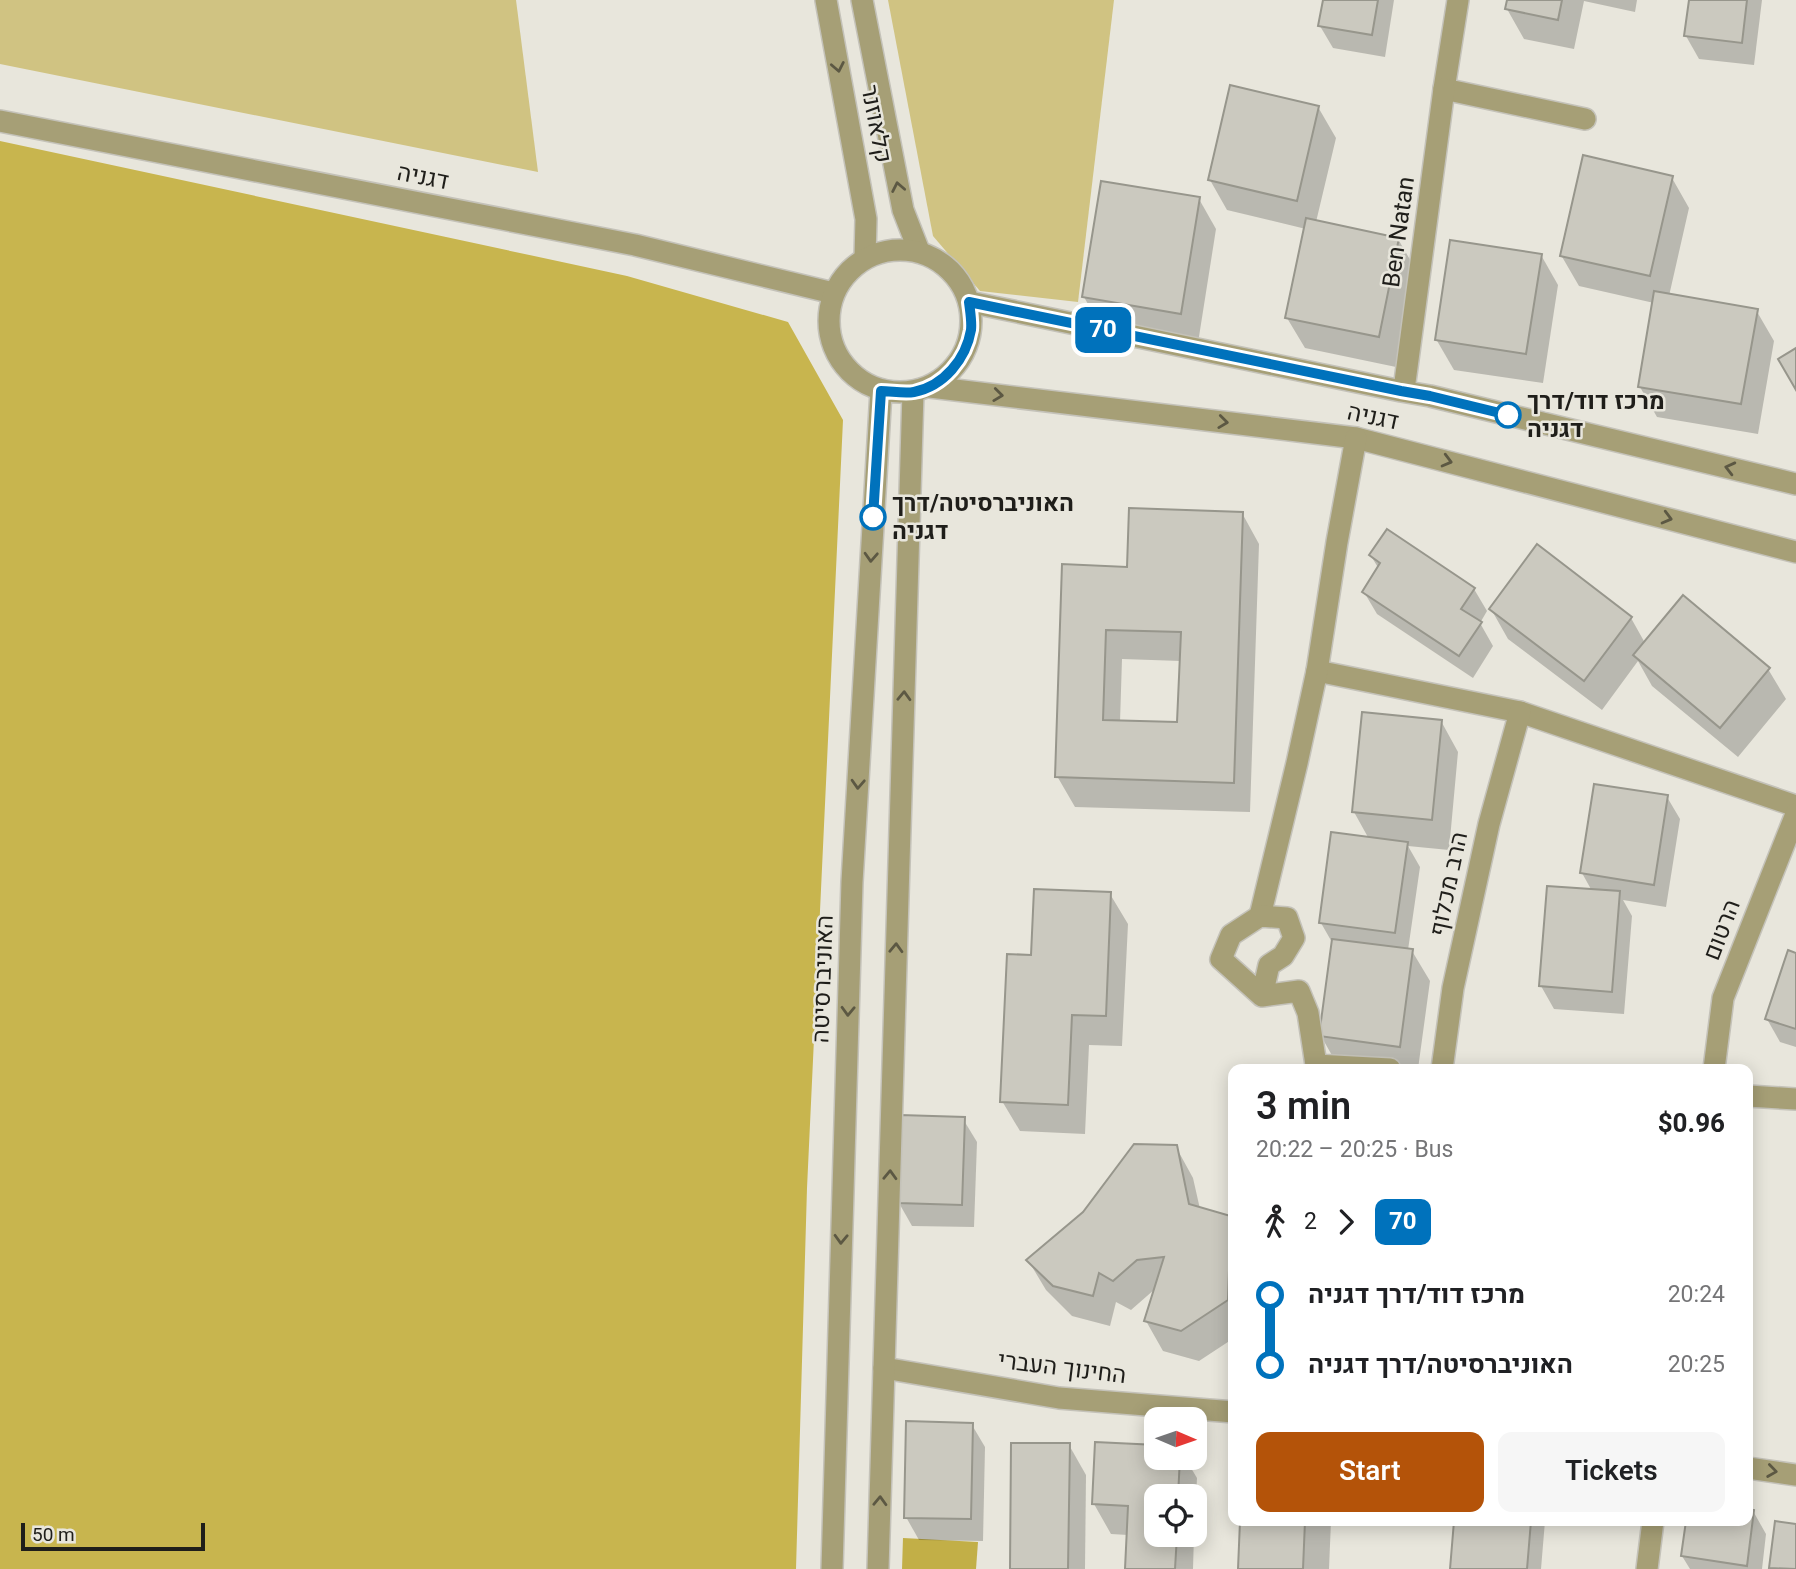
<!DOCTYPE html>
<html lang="en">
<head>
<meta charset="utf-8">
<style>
	body { margin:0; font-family:Georgia,Heebo,serif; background:#f6f6f6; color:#202124; height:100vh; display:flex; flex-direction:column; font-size:26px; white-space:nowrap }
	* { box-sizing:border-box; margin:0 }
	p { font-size:23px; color:#757577 }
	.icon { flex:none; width:38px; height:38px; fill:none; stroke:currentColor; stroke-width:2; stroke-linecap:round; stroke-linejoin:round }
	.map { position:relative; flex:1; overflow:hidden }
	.details { position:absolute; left:1228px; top:1064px; width:525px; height:462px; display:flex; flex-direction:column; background:#fff; border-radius:14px; box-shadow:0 4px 18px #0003 }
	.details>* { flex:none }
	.badge { padding:0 14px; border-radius:10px; font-size:24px; line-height:46px }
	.needle { width:46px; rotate:92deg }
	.fabs { position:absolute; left:1144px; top:1407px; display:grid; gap:14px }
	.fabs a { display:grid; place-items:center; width:63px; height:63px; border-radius:14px; background:#fff; box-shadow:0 4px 18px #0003; font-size:35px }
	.scale { position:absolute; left:21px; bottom:18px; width:184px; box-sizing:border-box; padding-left:7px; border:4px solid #1f1e1a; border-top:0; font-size:19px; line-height:24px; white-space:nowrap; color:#1f1e1a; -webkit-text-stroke:5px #e8e6dc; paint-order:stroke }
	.map>.badge { position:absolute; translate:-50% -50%; box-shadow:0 0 0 4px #fff }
	.legs { display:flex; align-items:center; gap:10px; height:77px; padding:0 28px; font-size:23px }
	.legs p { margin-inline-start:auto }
	.head { display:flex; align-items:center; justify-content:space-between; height:119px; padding:0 28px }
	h1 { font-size:38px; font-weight:600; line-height:52px }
	.button { display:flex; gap:14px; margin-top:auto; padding:14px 28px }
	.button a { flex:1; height:80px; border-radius:14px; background:#b45309; color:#fff; font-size:28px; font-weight:600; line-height:80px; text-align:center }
	.button a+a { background:#f6f6f6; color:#202124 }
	ul { padding:0 28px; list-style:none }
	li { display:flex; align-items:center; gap:24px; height:70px; font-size:26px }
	li i { display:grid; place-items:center; width:10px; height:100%; margin:0 9px; background:currentColor }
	li i::after { content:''; width:18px; height:18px; margin:-9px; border:5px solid; border-radius:50%; background:#fff }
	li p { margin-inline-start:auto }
	li:first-child i { background:linear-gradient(#0000 50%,currentColor 0) }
	li:last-child i { background:linear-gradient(currentColor 50%,#0000 0) }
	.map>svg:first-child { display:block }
</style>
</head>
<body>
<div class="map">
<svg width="1796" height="1569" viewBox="0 0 1796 1569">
	<rect width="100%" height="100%" fill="#e8e6dc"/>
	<g fill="#d0c382">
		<path d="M0 0H516L538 172 0 64Z"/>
		<path d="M888 0H1114L1078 302 980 291 933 236Z"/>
	</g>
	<path fill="#c8b54e" d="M0 141 627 276 788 322 843 420 807 1188 796 1569H0Z"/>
	<path fill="#c2af47" d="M903 1538 978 1542 976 1569H902Z"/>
	<g fill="#0003" fill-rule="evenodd">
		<path d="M1324 0H1394L1385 57 1333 48 1320 26Z"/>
		<path d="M1509 0H1637L1635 12 1584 1 1574 49 1524 39 1507 9Z"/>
		<path d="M1690 0H1762L1754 65 1699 59 1686 36Z"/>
		<path d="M1318 107 1336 138 1316 222 1398 239 1416 270 1396 367 1305 348 1287 318 1306 229 1227 210 1210 180Z"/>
		<path d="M1672 178 1689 208 1669 296 1756 310 1774 341 1758 434 1657 417 1640 387 1654 303 1579 286 1561 255Z"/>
		<path d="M1199 199 1216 229 1198 343 1101 327 1084 297Z"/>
		<path d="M1541 255 1558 285 1543 383 1454 370 1436 339Z"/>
		<path d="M1242 513 1259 544 1250 812 1075 807 1057 776 1064 566 1129 569ZM1122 659 1181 661 1179 724 1120 722Z"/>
		<path d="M1371 556 1474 589 1487 611 1480 623 1493 646 1473 678 1377 614 1364 592 1379 569Z"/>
		<path d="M1491 609 1631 618 1645 643 1768 669 1786 699 1738 757 1652 686 1638 661 1602 710 1508 639Z"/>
		<path d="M1441 721 1458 752 1449 850 1408 846 1420 867 1408 950 1412 951 1430 981 1418 1069H1361L1338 1066 1321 1036 1333 944 1321 923 1369 839 1354 812Z"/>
		<path d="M1667 797 1680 819 1666 907 1623 900 1632 916 1624 1014 1554 1009 1541 986 1592 891 1582 873Z"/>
		<path d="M1110 894 1128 924 1122 1046 1089 1045 1085 1134 1020 1131 1002 1101Z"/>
		<path d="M1796 955V1047L1780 1042 1767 1019Z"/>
		<path d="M963 1119 977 1142 974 1227 912 1226 899 1203Z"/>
		<path d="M1176 1147 1193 1178 1200 1209 1234 1219V1338L1199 1361 1163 1351 1146 1321 1155 1289 1131 1310 1116 1302 1110 1326 1072 1316 1046 1290 1028 1260Z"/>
		<path d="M972 1425 985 1447 983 1541 919 1540 906 1517Z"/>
		<path d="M1069 1445 1086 1475 1085 1569H1012Z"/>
		<path d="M1157 1458H1185L1197 1478 1195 1518V1496H1157V1535H1194L1193 1569H1127L1128 1535 1111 1534 1094 1504Z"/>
		<path d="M1753 1511 1766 1534 1762 1569H1690L1682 1556 1687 1521H1748Z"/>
		<path d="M1242 1521H1331L1329 1569H1240Z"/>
		<path d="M1456 1521H1545L1541 1569H1451Z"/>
	</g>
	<g fill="#cbc9bf" stroke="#97968c" stroke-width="2" fill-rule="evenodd">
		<path d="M1323 0H1378L1372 35 1318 26Z"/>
		<path d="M1507 0H1562L1558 20 1505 9Z"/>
		<path d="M1689 0H1747L1742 43 1684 36Z"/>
		<path d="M1230 85 1319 106 1297 201 1208 180Z"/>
		<path d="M1583 155 1673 176 1650 276 1560 256Z"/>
		<path d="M1101 181 1200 197 1181 314 1082 297Z"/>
		<path d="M1306 218 1399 238 1379 337 1285 318Z"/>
		<path d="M1450 240 1542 254 1526 354 1435 340Z"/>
		<path d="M1654 291 1758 309 1741 404 1638 387Z"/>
		<path d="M1796 348V390L1778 359Z"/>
		<path d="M1129 508 1243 512 1234 783 1055 777 1062 564 1127 567ZM1106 630 1181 632 1177 722 1103 720Z"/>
		<path d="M1387 529 1475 588 1461 609 1482 622 1459 656 1362 592 1380 563 1369 555Z"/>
		<path d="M1537 544 1632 617 1584 681 1489 609Z"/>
		<path d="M1683 595 1770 668 1720 728 1633 655Z"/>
		<path d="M1362 712 1442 720 1432 820 1352 812Z"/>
		<path d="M1594 784 1668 795 1654 885 1580 873Z"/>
		<path d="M1331 832 1408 842 1395 933 1319 923Z"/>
		<path d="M1547 886 1620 891 1612 992 1539 986Z"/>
		<path d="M1034 889 1111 892 1106 1016 1072 1015 1068 1105 1000 1102 1007 954 1031 955Z"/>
		<path d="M1332 939 1413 949 1400 1047 1319 1036Z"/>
		<path d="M1788 950 1796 953V1029L1765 1019Z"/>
		<path d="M900 1115 965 1117 962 1205 898 1203Z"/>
		<path d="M1134 1144 1177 1145 1189 1204 1234 1217V1270H1229L1228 1300 1181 1331 1144 1321 1164 1257 1137 1260 1113 1281 1099 1273 1093 1296 1053 1286 1026 1260 1083 1212Z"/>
		<path d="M906 1421 973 1423 971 1519 904 1518Z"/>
		<path d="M1095 1442 1157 1445V1458H1180L1178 1496H1157V1535H1177L1175 1569H1125L1128 1506 1092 1504Z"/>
		<path d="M1011 1443H1070L1068 1569H1010Z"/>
		<path d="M1748 1509 1754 1510 1747 1566 1681 1556 1686 1521H1748Z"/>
		<path d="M1240 1521H1305L1303 1569H1238Z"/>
		<path d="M1454 1521H1531L1527 1569H1450Z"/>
		<path d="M1775 1521 1796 1524V1569L1769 1568Z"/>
	</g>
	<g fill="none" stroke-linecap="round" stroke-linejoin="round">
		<defs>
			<g id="minor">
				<path d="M826 0 866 219 865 258"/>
				<path d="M862 0 903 210 919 251"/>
				<path d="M1458 0 1444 89 1585 119"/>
				<path d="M0 121 635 245 833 293"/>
				<circle cx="900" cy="321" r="71"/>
				<path d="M969 302 1401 391 1430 396 1796 484"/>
				<path d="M1405 382 1444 89"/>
				<path d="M930 387 1356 438 1796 552"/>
				<path d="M1317 671 1520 712 1796 806"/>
				<path d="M1260 916 1297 763 1317 671 1337 542 1356 438"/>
				<path d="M1262 996 1269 965 1283 956 1294 938 1287 918 1260 916 1231 935 1221 959 1262 996 1299 991 1308 1013 1316 1065 1390 1069"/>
				<path d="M1442 1069 1453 988 1489 824 1520 712"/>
				<path d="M1714 1069 1723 998 1796 814"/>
				<path d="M1748 1096 1796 1099"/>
				<path d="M884 1368 1059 1398 1234 1412"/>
				<path d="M1748 1468 1796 1475"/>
				<path d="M832 1569 852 882 881 391"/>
				<path d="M878 1569 913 392"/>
				<path d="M1647 1569 1653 1521"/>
			</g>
		</defs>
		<use href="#minor" stroke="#c4c2b9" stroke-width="24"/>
		<use href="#minor" stroke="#a69f76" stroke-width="21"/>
	</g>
	<defs><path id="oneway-chevron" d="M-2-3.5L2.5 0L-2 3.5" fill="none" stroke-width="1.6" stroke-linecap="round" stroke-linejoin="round" transform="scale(1.75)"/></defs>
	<g stroke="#5c5843">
		<use href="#oneway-chevron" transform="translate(838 67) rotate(79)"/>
		<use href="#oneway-chevron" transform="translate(898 187) rotate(-101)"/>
		<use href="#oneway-chevron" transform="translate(998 395) rotate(7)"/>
		<use href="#oneway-chevron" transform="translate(1223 422) rotate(7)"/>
		<use href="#oneway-chevron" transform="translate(1447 461) rotate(15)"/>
		<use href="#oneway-chevron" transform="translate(1730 468) rotate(-166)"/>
		<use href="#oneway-chevron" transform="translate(1667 518) rotate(15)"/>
		<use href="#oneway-chevron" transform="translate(871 557) rotate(93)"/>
		<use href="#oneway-chevron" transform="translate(904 696) rotate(-88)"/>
		<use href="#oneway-chevron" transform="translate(858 784) rotate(93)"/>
		<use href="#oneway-chevron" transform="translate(896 948) rotate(-88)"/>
		<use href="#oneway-chevron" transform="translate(848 1011) rotate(92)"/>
		<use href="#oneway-chevron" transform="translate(890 1175) rotate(-88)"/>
		<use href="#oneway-chevron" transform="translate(841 1239) rotate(92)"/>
		<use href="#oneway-chevron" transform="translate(1772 1471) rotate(8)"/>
		<use href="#oneway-chevron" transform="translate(880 1501) rotate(-88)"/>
	</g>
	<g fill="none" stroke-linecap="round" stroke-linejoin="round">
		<defs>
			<path id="line-1" d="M873 517 881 391C891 391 904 394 914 392 944 386 966 359 971 330 972 321 970 311 969 302L1401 391 1430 396 1508 415"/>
		</defs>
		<use href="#line-1" stroke="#fff" stroke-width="16"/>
		<use href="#line-1" stroke="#0072bc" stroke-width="10"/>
	</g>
	<g fill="#fff" stroke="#0072bc" stroke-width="3.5">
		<circle cx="1508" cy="415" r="12"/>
		<circle cx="873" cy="517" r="12"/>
	</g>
	<g text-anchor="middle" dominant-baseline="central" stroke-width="5" stroke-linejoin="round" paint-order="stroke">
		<g font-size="24" fill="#1f1e1a" stroke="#e8e6dc">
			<text transform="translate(876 124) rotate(79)">קלאוזנר</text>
			<text transform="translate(423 177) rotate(11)">דגניה</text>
			<text transform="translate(1399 232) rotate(-82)">Ben Natan</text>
			<text transform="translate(1373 417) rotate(12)">דגניה</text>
			<text transform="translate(1449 884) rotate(-78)">הרב מכלוף</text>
			<text transform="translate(1722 930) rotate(-69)">הרטום</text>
			<text transform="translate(823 979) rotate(-88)">האוניברסיטה</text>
			<text transform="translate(1062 1368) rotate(7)">החינוך העברי</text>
		</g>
		<g font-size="24" font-weight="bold" fill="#1f1e1a" stroke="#e8e6dc" text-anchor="start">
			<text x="1527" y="401">מרכז דוד/דרך<tspan x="1527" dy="28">דגניה</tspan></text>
			<text x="892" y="503">האוניברסיטה/דרך<tspan x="892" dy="28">דגניה</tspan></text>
		</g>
	</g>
</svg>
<div class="fabs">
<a><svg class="needle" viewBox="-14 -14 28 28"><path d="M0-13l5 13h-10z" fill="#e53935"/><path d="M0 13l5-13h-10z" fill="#757577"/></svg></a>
<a><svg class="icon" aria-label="locate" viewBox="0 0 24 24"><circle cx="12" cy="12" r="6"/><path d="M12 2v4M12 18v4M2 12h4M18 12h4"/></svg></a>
</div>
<div class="scale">50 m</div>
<b class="badge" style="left:1103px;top:330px;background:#0072bc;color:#fff">70</b>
<section class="details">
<div class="head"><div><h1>3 min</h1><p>20:22 – 20:25 · Bus</p></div><b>$0.96</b></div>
<div class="legs"><svg class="icon" aria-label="walk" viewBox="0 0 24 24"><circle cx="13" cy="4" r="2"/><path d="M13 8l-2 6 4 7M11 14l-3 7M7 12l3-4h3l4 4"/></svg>2<svg class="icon" aria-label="forward" viewBox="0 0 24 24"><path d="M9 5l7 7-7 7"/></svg><b class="badge" style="background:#0072bc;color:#fff">70</b></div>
<ul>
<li><i style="color:#0072bc"></i><b>מרכז דוד/דרך דגניה</b><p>20:24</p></li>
<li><i style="color:#0072bc"></i><b>האוניברסיטה/דרך דגניה</b><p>20:25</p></li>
</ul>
<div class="button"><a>Start</a><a>Tickets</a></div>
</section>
</div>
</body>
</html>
